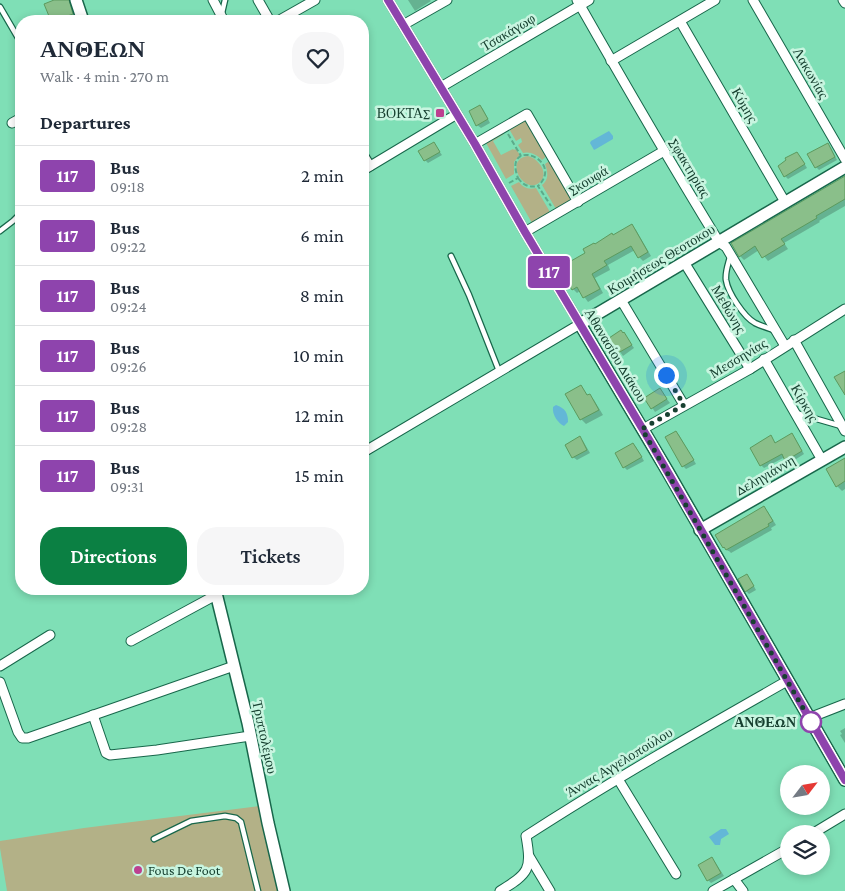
<!DOCTYPE html>
<html lang="en">
<head>
<meta charset="utf-8">
<style>
	body { margin:0; font-family:"Crimson Pro",serif; background:#f6f6f7; color:#1f2937; height:100vh; display:flex; flex-direction:column; font-size:19px; white-space:nowrap }
	* { box-sizing:border-box; margin:0 }
	p { font-size:16px; color:#747a83 }
	.icon { flex:none; width:28px; height:28px; fill:none; stroke:currentColor; stroke-width:2; stroke-linecap:round; stroke-linejoin:round }
	.map { position:relative; flex:1; overflow:hidden }
	.panel { position:absolute; left:15px; top:15px; width:354px; height:580px; display:flex; flex-direction:column; background:#fff; border-radius:20px; box-shadow:0 2px 8px #0003 }
	.panel>* { flex:none }
	.badge { padding:0 10px; border-radius:4px; font-size:18px; line-height:32px }
	.needle { width:32px; rotate:59deg }
	.tools { position:absolute; left:780px; top:765px; display:grid; gap:10px }
	.tools a { display:grid; place-items:center; width:50px; height:50px; border-radius:50%; background:#fff; box-shadow:0 2px 8px #0003; font-size:25px }
	.you { position:absolute; width:25px; height:25px; margin:-12px; border:4px solid #fff; border-radius:50%; background:#1a73e8; box-shadow:0 0 0 8px #1a73e833 }
	.map>.badge { position:absolute; translate:-50% -50%; box-shadow:0 0 0 2px #fff }
	h2 { padding:0 25px; font-size:19px; line-height:45px }
	.round { display:grid; place-items:center; flex:none; width:52px; height:52px; border-radius:20px; background:#f6f6f7 }
	.head { display:flex; align-items:center; justify-content:space-between; height:85px; padding:0 25px }
	h1 { font-size:24px; font-weight:600; line-height:38px }
	.action { display:flex; gap:10px; margin-top:auto; padding:10px 25px }
	.action a { flex:1; height:58px; border-radius:20px; background:#0b8043; color:#fff; font-size:20px; font-weight:600; line-height:58px; text-align:center }
	.action a+a { background:#f6f6f7; color:#1f2937 }
	ul { padding:0; list-style:none }
	li { display:flex; align-items:center; gap:15px; height:60px; padding:0 25px; border-top:1px solid #e0e1e3 }
	li div { flex:1 }
	li b { display:block; font-size:19px }
	li em { font-style:normal }
	li .badge { min-width:55px; font-weight:700; text-align:center }
	.map>svg:first-child { display:block }
</style>
</head>
<body>
<div class="map">
<svg width="845" height="891" viewBox="0 0 845 891">
	<rect width="100%" height="100%" fill="#7fdfb6"/>
	<g fill="#b3b187">
		<path d="M526 117 548 155 542 160C537 155 530 151 523 153L518 145 522 142 521 138 516 141 508 127Z"/>
		<path d="M502 131 504 134 493 141 501 155 513 149 514 150 516 149 520 155 514 162V174L506 179 485 141Z"/>
		<path d="M528 156C539 159 550 174 539 183 524 195 503 159 528 156Z"/>
		<path d="M551 160 574 199 556 209 542 185C549 180 548 172 545 164Z"/>
		<path d="M519 182C523 188 529 190 536 188L550 212 532 223 511 186Z"/>
		<path d="M259 806 278 891H7L0 848V841L84 828Z"/>
	</g>
	<g fill="#63b7d7">
		<path d="M609 131 613 136V139L596 149 594 150 590 143 591 141Z"/>
		<path d="M556 405C565 408 568 413 568 422L564 426C558 423 552 415 553 407Z"/>
		<path d="M721 829H726L729 834 721 839 720 845H715L709 837Z"/>
	</g>
	<g fill="#0003">
		<path d="M57 0H70L72 1 77 19 72 21H52L46 4Z"/>
		<path d="M408 0H430L431 1 415 11Z"/>
		<path d="M480 106 483 109 490 123 481 128 477 125Z"/>
		<path d="M434 144 442 155 428 163 425 160Z"/>
		<path d="M827 145 831 148 837 160 819 170 816 167Z"/>
		<path d="M800 156 807 168 788 179 785 176Z"/>
		<path d="M845 176V206L819 221 820 222 784 243 788 249 768 261 759 250 744 260 740 256Z"/>
		<path d="M632 226 636 230 651 256 643 261 639 257 635 250 608 265 610 270 595 278 603 293 588 302 580 291 577 293 573 289 587 254 595 245Z"/>
		<path d="M624 334 634 348 623 356 610 338Z"/>
		<path d="M581 386 588 396 589 395 594 400 603 415 586 424 581 419Z"/>
		<path d="M660 390 670 403 655 412 646 398Z"/>
		<path d="M676 432 679 435 696 464 686 469 683 466 667 438Z"/>
		<path d="M792 435 795 438 804 454 790 463 785 457 764 468 761 465 771 437 776 444Z"/>
		<path d="M580 438 583 441 590 453 577 460 573 457Z"/>
		<path d="M633 444 636 447 644 461 627 470 624 467Z"/>
		<path d="M845 460V489L842 491 837 486Z"/>
		<path d="M764 508 768 512 776 525 771 528 772 530 731 553 729 551H728L724 547Z"/>
		<path d="M750 579 756 590 749 594 746 591Z"/>
		<path d="M845 728V743L840 735 842 734 840 731Z"/>
		<path d="M712 859 715 862 724 876 711 883 708 880Z"/>
	</g>
	<g fill="#8abf8a" stroke="#5c9a5e">
		<path d="M54 0H69L73 14 54 21H51L44 4Z"/>
		<path d="M480 105 488 119 476 126 469 111Z"/>
		<path d="M434 142 440 152 424 161 418 151Z"/>
		<path d="M828 143 835 157 815 168 807 154Z"/>
		<path d="M797 152 805 164 784 177 778 166 786 160 785 158Z"/>
		<path d="M845 176V199L816 216 817 218 781 239 785 244 762 258 755 246 739 257 731 243Z"/>
		<path d="M632 224 648 252 638 258 631 246 604 261 607 265 592 274 600 289 583 298 577 287 572 290 563 274 567 271 564 265 585 253 583 249 594 243 595 244 612 233 613 235Z"/>
		<path d="M621 330 623 333 624 332 632 345 618 353 609 338Z"/>
		<path d="M845 371V395L834 377Z"/>
		<path d="M581 385 587 395 590 394 599 410 580 420 565 394Z"/>
		<path d="M660 388 667 399 651 409 644 398Z"/>
		<path d="M676 431 694 460 682 467 665 437Z"/>
		<path d="M792 433 802 451 785 461 782 454 760 466 750 448 771 435 775 443Z"/>
		<path d="M580 436 587 450 572 458 565 445Z"/>
		<path d="M633 443 642 457 623 468 615 453Z"/>
		<path d="M845 458V481L836 487 826 469Z"/>
		<path d="M764 506 773 521 768 524 769 526 726 550 724 547 723 548 715 535Z"/>
		<path d="M747 574 754 586 745 592 738 579Z"/>
		<path d="M712 857 721 873 707 881 698 865Z"/>
	</g>
	<g fill="none" stroke-linecap="round" stroke-linejoin="round">
		<defs>
			<g id="service">
				<path d="M0 7 21 43"/>
				<path d="M222 13 225 0"/>
				<path d="M0 231 13 221 21 213"/>
				<path d="M451 256 469 295 499 371"/>
				<path d="M730 257C728 265 725 272 726 280 728 293 744 317 755 323 761 326 768 328 774 330"/>
				<path d="M19 334 21 333"/>
				<path d="M796 413 841 426"/>
				<path d="M217 591 227 589"/>
				<path d="M154 839 191 821 225 816 236 818 241 822 258 891"/>
			</g>
			<g id="minor">
				<path d="M213 0 224 21"/>
				<path d="M258 0 270 21"/>
				<path d="M577 0C623 81 670 162 719 242L726 247 785 346"/>
				<path d="M753 0 845 159"/>
				<path d="M843 0 845 3"/>
				<path d="M278 21 315 0"/>
				<path d="M680 21 785 202"/>
				<path d="M403 25 447 0"/>
				<path d="M611 61 715 0"/>
				<path d="M441 87 589 0"/>
				<path d="M12 123 21 118"/>
				<path d="M475 144 527 114 578 202"/>
				<path d="M362 153 370 166"/>
				<path d="M362 171 457 114"/>
				<path d="M525 232 664 151"/>
				<path d="M684 262 750 369"/>
				<path d="M621 300 684 405"/>
				<path d="M794 340 845 431"/>
				<path d="M764 359 822 460"/>
				<path d="M643 429 750 369 845 309"/>
				<path d="M362 453 580 324 525 232 475 144 388 0"/>
				<path d="M131 641 216 595"/>
				<path d="M0 666 50 635"/>
				<path d="M0 682 18 732 22 738H28L234 666"/>
				<path d="M93 715 106 753 110 755 157 750 250 736"/>
				<path d="M809 718 845 704"/>
				<path d="M618 779 676 874"/>
				<path d="M812 834 845 814"/>
				<path d="M529 856 550 891"/>
				<path d="M734 879 743 891"/>
				<path d="M500 891C529 873 532 870 526 836 611 781 699 731 787 681"/>
				<path d="M713 891 789 848"/>
			</g>
			<g id="tertiary">
				<path d="M76 0 83 21"/>
				<path d="M845 167 580 324 668 472 845 780"/>
				<path d="M700 530 845 447"/>
				<path d="M215 589 248 723 268 823 284 891"/>
			</g>
		</defs>
		<use href="#service" stroke="#18674b" stroke-width="7"/>
		<use href="#minor" stroke="#18674b" stroke-width="11"/>
		<use href="#tertiary" stroke="#18674b" stroke-width="14"/>
		<g stroke="#5dab8a" stroke-width="2" stroke-dasharray="5 2.5" stroke-linecap="butt">
			<path d="M508 134 521 156"/>
			<path d="M518 178C523 185 529 188 538 186"/>
			<path d="M509 183 518 178C502 136 566 159 538 186L551 206"/>
		</g>
		<use href="#service" stroke="#fff" stroke-width="4.5"/>
		<use href="#minor" stroke="#fff" stroke-width="9"/>
		<use href="#tertiary" stroke="#fff" stroke-width="11"/>
	</g>
	<g fill="none" stroke-linecap="round" stroke-linejoin="round">
		<defs>
			<path id="line" d="M388 0 475 144 525 232 651 443 845 780"/>
		</defs>
		<use href="#line" stroke="#fff" stroke-width="11"/>
		<use href="#line" stroke="#8e44ad" stroke-width="8"/>
		<path stroke="#174030" stroke-width="5" stroke-dasharray="0 9" d="M666 375 684 405 642 429 811 722"/>
	</g>
	<g fill="#bd4090" stroke="#c8f5e0" stroke-width="2">
		<rect x="435" y="108" width="10" height="10" rx="2.5"/>
		<circle cx="138" cy="870" r="5"/>
	</g>
	<circle fill="#fff" stroke="#8e44ad" stroke-width="2.5" cx="811" cy="722" r="10"/>
	<g text-anchor="middle" dominant-baseline="central" stroke-width="5" stroke-linejoin="round" paint-order="stroke">
		<g font-size="14" fill="#174030" stroke="#c8f5e0">
			<text transform="translate(508 32) rotate(-31)">Τσακάγωφ</text>
			<text transform="translate(811 73) rotate(60)">Λακωνίας</text>
			<text transform="translate(745 105) rotate(60)">Κύμης</text>
			<text transform="translate(690 168) rotate(59)">Σφακτηρίας</text>
			<text transform="translate(588 180) rotate(-31)">Σκουφά</text>
			<text transform="translate(661 259) rotate(-31)">Κοιμήσεως Θεοτοκου</text>
			<text transform="translate(729 309) rotate(59)">Μεθώνης</text>
			<text transform="translate(616 355) rotate(59)">Αθανασίου Διάκου</text>
			<text transform="translate(738 358) rotate(-31)">Μεσσηνίας</text>
			<text transform="translate(805 403) rotate(60)">Κίρκης</text>
			<text transform="translate(765 475) rotate(-30)">Δεληγιάννη</text>
			<text transform="translate(265 737) rotate(78)">Τριπτολέμου</text>
			<text transform="translate(619 762) rotate(-31)">Άννας Αγγελοπούλου</text>
		</g>
		<g font-size="14" fill="#174030" stroke="#c8f5e0" text-anchor="end">
			<text x="430" y="113">ΒΟΚΤΑΣ</text>
			<text x="148" y="870" text-anchor="start">Fous De Foot</text>
		</g>
		<g font-size="14" font-weight="bold" fill="#174030" stroke="#c8f5e0" text-anchor="end">
			<text x="796" y="722">ΑΝΘΕΩΝ</text>
		</g>
	</g>
</svg>
<div class="tools">
<a><svg class="needle" viewBox="-14 -14 28 28"><path d="M0-13l5 13h-10z" fill="#e53935"/><path d="M0 13l5-13h-10z" fill="#747a83"/></svg></a>
<a><svg class="icon" aria-label="layers" viewBox="0 0 24 24"><path d="M12 4l9 5-9 5-9-5zM3 14l9 5 9-5"/></svg></a>
</div>
<div class="you" style="left:666px;top:375px"></div>
<b class="badge" style="left:549px;top:272px;background:#8e44ad;color:#fff">117</b>
<section class="panel">
<div class="head"><div><h1>ΑΝΘΕΩΝ</h1><p>Walk · 4 min · 270 m</p></div><a class="round"><svg class="icon" aria-label="heart" viewBox="0 0 24 24"><path d="M12 20l-8-8c-3-5 5-10 8-4 3-6 11-1 8 4z"/></svg></a></div>
<h2>Departures</h2>
<ul>
<li><span class="badge" style="background:#8e44ad;color:#fff">117</span><div><b>Bus</b><p>09:18</p></div><em>2 min</em></li>
<li><span class="badge" style="background:#8e44ad;color:#fff">117</span><div><b>Bus</b><p>09:22</p></div><em>6 min</em></li>
<li><span class="badge" style="background:#8e44ad;color:#fff">117</span><div><b>Bus</b><p>09:24</p></div><em>8 min</em></li>
<li><span class="badge" style="background:#8e44ad;color:#fff">117</span><div><b>Bus</b><p>09:26</p></div><em>10 min</em></li>
<li><span class="badge" style="background:#8e44ad;color:#fff">117</span><div><b>Bus</b><p>09:28</p></div><em>12 min</em></li>
<li><span class="badge" style="background:#8e44ad;color:#fff">117</span><div><b>Bus</b><p>09:31</p></div><em>15 min</em></li>
</ul>
<div class="action"><a>Directions</a><a>Tickets</a></div>
</section>
</div>
</body>
</html>
